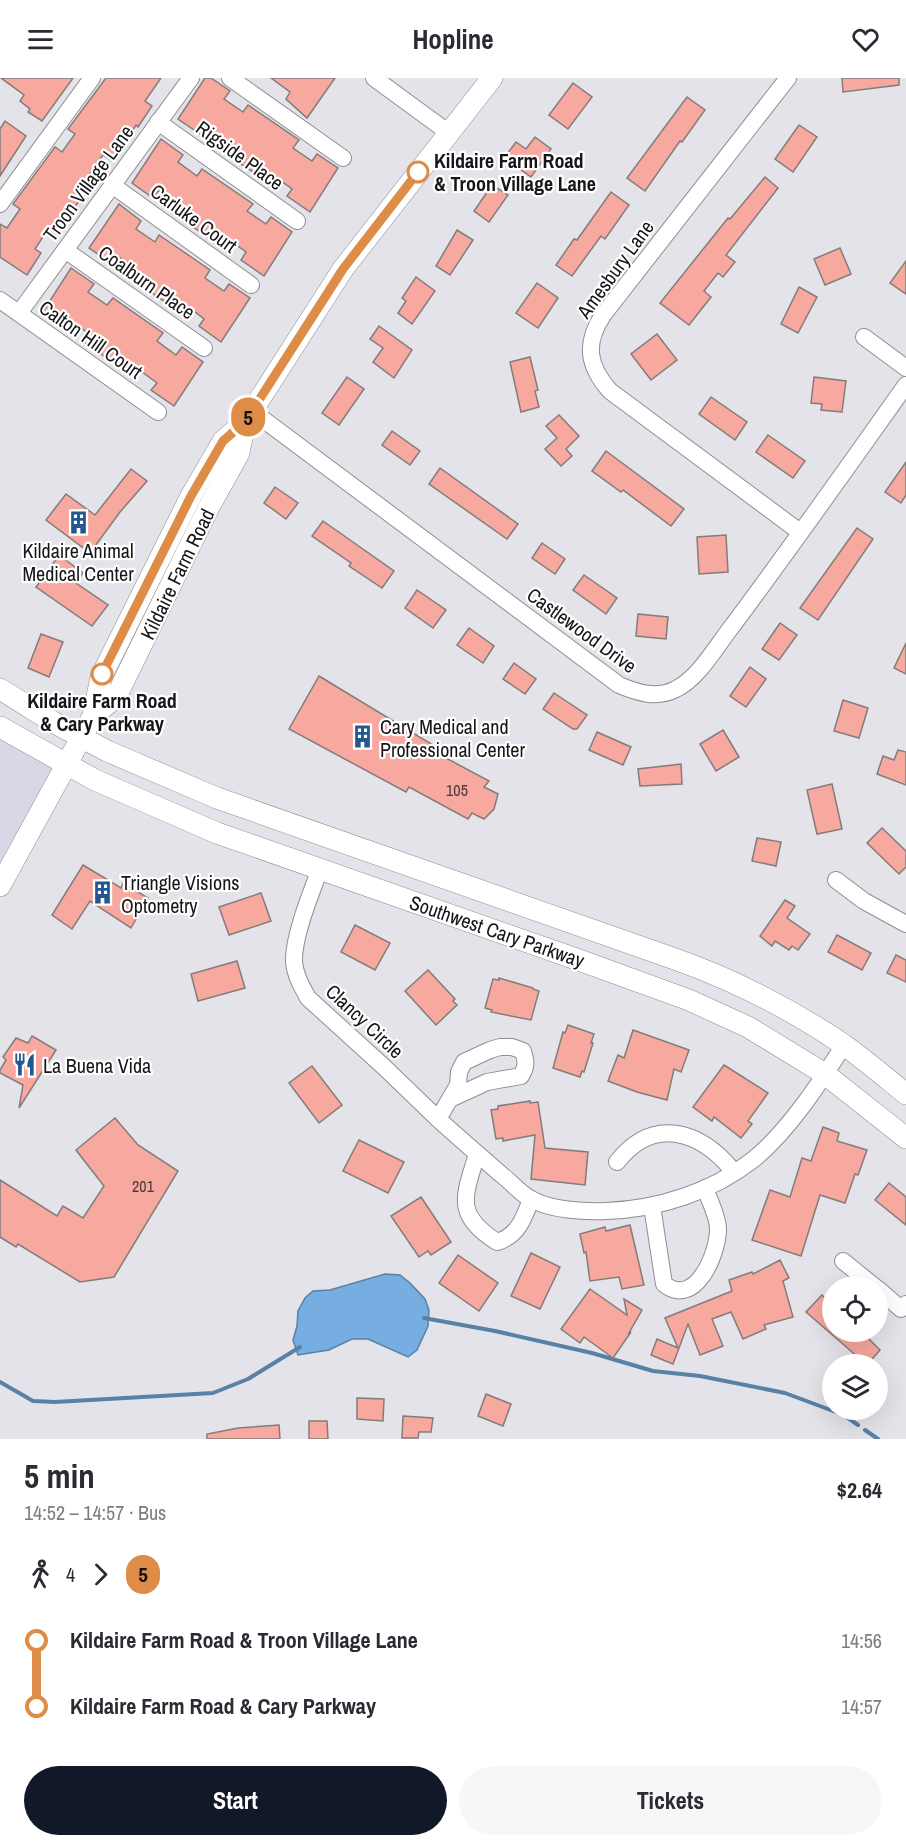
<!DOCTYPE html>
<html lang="en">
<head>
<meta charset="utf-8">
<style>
	body { margin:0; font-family:"Archivo Narrow",sans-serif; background:#f7f7f7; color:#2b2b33; height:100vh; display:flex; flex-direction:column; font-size:22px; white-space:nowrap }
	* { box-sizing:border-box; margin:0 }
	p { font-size:20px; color:#7c7c81 }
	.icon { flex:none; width:33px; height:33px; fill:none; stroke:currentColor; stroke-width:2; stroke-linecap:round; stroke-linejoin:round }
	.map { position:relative; height:1361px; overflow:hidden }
	.details { display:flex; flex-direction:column; background:#fff; flex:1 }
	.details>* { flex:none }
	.badge { padding:0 12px; border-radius:20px; font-size:21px; line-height:39px }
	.tools { position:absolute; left:822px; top:1198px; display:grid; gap:12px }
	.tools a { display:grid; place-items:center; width:66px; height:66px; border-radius:50%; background:#fff; box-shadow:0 6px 24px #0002; font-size:30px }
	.map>.badge { position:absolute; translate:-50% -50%; box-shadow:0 0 0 3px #fff }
	.legs { display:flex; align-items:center; gap:9px; height:66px; padding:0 24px; font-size:20px }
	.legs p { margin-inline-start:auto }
	.overview { display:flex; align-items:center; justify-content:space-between; height:102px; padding:0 24px }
	h1 { font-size:33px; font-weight:800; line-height:45px }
	.action { display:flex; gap:12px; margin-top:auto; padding:12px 24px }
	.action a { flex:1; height:69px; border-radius:36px; background:#111827; color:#fff; font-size:24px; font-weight:800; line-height:69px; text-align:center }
	.action a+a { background:#f7f7f7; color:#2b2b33 }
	ul { padding:0 24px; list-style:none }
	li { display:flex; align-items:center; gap:21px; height:66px; font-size:22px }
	li i { display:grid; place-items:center; width:9px; height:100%; margin:0 8px; background:currentColor }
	li i::after { content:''; width:15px; height:15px; margin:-8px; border:4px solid; border-radius:50%; background:#fff }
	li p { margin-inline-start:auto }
	li:first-child i { background:linear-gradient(#0000 50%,currentColor 0) }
	li:last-child i { background:linear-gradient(currentColor 50%,#0000 0) }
	header { display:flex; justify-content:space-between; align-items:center; height:78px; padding:0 24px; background:#fff; font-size:27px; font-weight:800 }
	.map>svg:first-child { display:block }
</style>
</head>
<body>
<header><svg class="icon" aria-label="menu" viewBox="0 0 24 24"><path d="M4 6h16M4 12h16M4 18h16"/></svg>Hopline<svg class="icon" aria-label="heart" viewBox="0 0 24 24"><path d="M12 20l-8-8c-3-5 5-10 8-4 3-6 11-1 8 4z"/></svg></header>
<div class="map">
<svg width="906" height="1361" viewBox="0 0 906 1361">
	<rect width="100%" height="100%" fill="#e3e3e9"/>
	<path fill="#d7d7e5" d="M0 649 67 688 0 808Z"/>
	<path fill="#76aee2" stroke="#5980a5" stroke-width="1.5" d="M385 1196 400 1197 410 1205 425 1221 429 1232 428 1248 417 1272 408 1279 368 1261H352L329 1272 298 1277 293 1262 297 1248 298 1233 305 1220 313 1213 330 1212Z"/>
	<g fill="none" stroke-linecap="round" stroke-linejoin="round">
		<g stroke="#5980a5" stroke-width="4">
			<path d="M424 1240 495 1253 592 1275 653 1293 700 1298 785 1315 844 1337 858 1347"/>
			<path d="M0 1304 33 1323 55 1324 213 1315 248 1301 300 1269"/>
			<path d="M865 1352 878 1361"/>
		</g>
	</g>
	<g fill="#f7a89f" stroke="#837c7b" stroke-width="1.5">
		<path d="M1 0H73L42 43 28 34 30 31 20 23 24 17Z"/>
		<path d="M106 0H161L145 23 152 28 138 49 136 47 112 83 103 77 90 95 97 100 82 121 81 120 56 157 48 151 35 171 41 175 27 197 0 179V146L7 150 20 131 13 126 55 69 62 74 75 56 68 51Z"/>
		<path d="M205 0H211L230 13 224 21 243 34 248 27 299 62 293 70 312 83 317 76 338 90 310 134 287 118 292 111 274 98 269 105 218 70 224 62 205 49 200 56 178 41Z"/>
		<path d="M271 0H335L307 40 286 21 290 14Z"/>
		<path d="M842 0H899V7L843 14Z"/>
		<path d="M573 5 592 19 568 51 549 37Z"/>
		<path d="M687 19 705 32 682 64 680 63 645 113 627 100Z"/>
		<path d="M5 43 26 58 0 98V51Z"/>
		<path d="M799 47 817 59 793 94 775 81Z"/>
		<path d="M535 59 551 71 531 99 504 80 516 64 526 71Z"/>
		<path d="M161 61 183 77 178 84 197 98 202 91 253 126 247 133 266 146 271 139 292 154 264 198 241 182 246 174 228 161 223 169 171 134 177 126 158 113 153 120 132 105Z"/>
		<path d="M765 99 778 110 726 177 735 184 723 199 718 195 704 213 711 219 689 247 660 225 728 140 730 141Z"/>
		<path d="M492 107 508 117 489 144 474 133Z"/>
		<path d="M611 114 629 127 605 161 601 158 572 198 556 187 574 161 577 162Z"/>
		<path d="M119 126 141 143 136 151 155 164 159 157 197 183 210 192 205 200 224 213 229 206 250 220 221 264 199 248 204 241 186 227 181 235 129 199 135 191 116 177 111 185 89 170Z"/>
		<path d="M457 152 473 162 450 197 436 188Z"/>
		<path d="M840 170 851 196 825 207 814 181Z"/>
		<path d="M906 183V216L890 205Z"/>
		<path d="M71 190 94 206 88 214 107 227 113 220 163 255 157 263 176 277 182 269 203 284 174 328 151 312 157 305 138 291 133 298 82 263 88 255 69 242 64 249 42 235Z"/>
		<path d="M416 199 435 213 412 246 398 235 406 223 402 220Z"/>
		<path d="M537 205 558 220 538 250 516 235Z"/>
		<path d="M799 209 817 219 798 255 781 246Z"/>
		<path d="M379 248 412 272 394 300 373 284 383 270 370 261Z"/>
		<path d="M657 256 677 282 651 302 631 276Z"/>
		<path d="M530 279 538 312 535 313 539 329 521 334 510 284Z"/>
		<path d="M347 299 364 311 339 347 322 335Z"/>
		<path d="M814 299 846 303 842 334 821 332 822 326 811 325Z"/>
		<path d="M711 319 747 344 735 362 699 336Z"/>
		<path d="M559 337 579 358 566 371 572 378 561 388 545 371 557 360 546 348Z"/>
		<path d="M392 353 420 373 410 387 382 367Z"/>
		<path d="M768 357 805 383 793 400 756 374Z"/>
		<path d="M606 373 684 431 671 448 623 412 621 414 592 393Z"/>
		<path d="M906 384V417L901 425 885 414Z"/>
		<path d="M440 390 518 446 507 461 429 406Z"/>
		<path d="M131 391 147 403 120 434 90 475 46 442 66 416 95 437Z"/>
		<path d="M275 409 298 425 286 441 264 425Z"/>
		<path d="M323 443 394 493 382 510 349 488 351 485 312 458Z"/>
		<path d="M857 450 873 461 818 542 800 530Z"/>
		<path d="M726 457 728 494 699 496 697 459Z"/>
		<path d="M542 465 565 481 555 496 532 480Z"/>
		<path d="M59 477 83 495 76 505 108 527 92 548 36 509Z"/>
		<path d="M584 497 617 520 606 536 573 512Z"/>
		<path d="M417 512 446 532 433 550 405 530Z"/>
		<path d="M638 536 668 539 666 561 636 558Z"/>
		<path d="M780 545 797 557 779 582 762 571Z"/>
		<path d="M469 550 494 568 483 585 457 567Z"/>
		<path d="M41 556 63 564 49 599 28 590Z"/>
		<path d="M906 565V596L894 590Z"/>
		<path d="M514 585 536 601 525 616 503 601Z"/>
		<path d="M750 589 766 601 746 629 730 618Z"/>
		<path d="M319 598 433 667 431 672 489 703 484 709 498 716 494 731 484 741 472 735 468 741 409 709 406 714 289 651Z"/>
		<path d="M554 615 587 637 577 651H573L543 631Z"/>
		<path d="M843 622 868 630 859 660 834 653Z"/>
		<path d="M723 652 739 679 716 693 700 666Z"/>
		<path d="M597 654 631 669 623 687 589 672Z"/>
		<path d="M898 672 906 674V707L877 696 883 678 894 682Z"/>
		<path d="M681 686 682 706 640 708 638 691Z"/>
		<path d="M832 706 842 751 817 756 807 712Z"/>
		<path d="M882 750 906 773V789L899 796 867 765Z"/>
		<path d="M757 760 781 764 776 788 752 783Z"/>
		<path d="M83 787 121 810 123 805 148 820 131 850 90 823 72 851 52 837Z"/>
		<path d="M261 815 271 843 229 857 219 829Z"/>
		<path d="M785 822 795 828 787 840 810 856 798 872 792 868 789 872 775 863 772 868 760 858Z"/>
		<path d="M355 847 390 865 375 892 341 874Z"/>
		<path d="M837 857 871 875 862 892 828 874Z"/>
		<path d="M896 877 906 882V904L887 895Z"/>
		<path d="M237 883 245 910 198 923 191 896Z"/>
		<path d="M428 892 455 921 453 923 457 927 436 947 405 913Z"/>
		<path d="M499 900 533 910V911L539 913 531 942 491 934 492 932 485 930 493 901 499 902Z"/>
		<path d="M568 947 594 956 591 965H593L584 994 582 993 580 999 553 990 563 954 565 955Z"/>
		<path d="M633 952 689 972 681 994 674 991 667 1022 637 1014 608 1003 618 977 624 980Z"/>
		<path d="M32 958 56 972 19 1030 23 1007 0 995V992L6 982 3 979 16 960 28 965Z"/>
		<path d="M724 987 768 1015 748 1043 752 1046 741 1060 714 1039 712 1043 693 1029Z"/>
		<path d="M312 988 342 1027 319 1045 289 1005Z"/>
		<path d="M530 1023V1025L538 1024 545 1070 588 1074 585 1107 531 1101 535 1057 503 1063V1060L496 1061 491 1032 498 1031V1028Z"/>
		<path d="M115 1040 138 1067 178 1093 114 1199 80 1204 18 1166 16 1169 0 1159V1102L57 1138 63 1128 83 1140 104 1108 76 1072Z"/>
		<path d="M823 1049 839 1055 837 1063 867 1072 858 1097 855 1096 845 1125 820 1117 801 1178 752 1162 770 1112 790 1119 802 1080 811 1083Z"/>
		<path d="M359 1062 404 1084 388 1115 343 1093Z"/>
		<path d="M889 1105 906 1119V1147L875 1122Z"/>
		<path d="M421 1119 451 1164 431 1177 428 1173 419 1179 391 1138Z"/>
		<path d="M630 1147 644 1207 622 1211 619 1199 590 1203 586 1174 584 1175 580 1156 605 1149 606 1153Z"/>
		<path d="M531 1175 560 1189 540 1231 511 1218Z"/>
		<path d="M458 1177 498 1205 479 1233 439 1205Z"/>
		<path d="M780 1182 789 1200 783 1203 793 1239 764 1247 766 1251 743 1261 731 1234 712 1241 723 1268 700 1277 688 1246 673 1286 651 1277 657 1261 678 1270 665 1240 732 1213 729 1202 752 1194 753 1196Z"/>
		<path d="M590 1211 627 1237 624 1221 642 1232 629 1255 631 1254 613 1280 584 1259 580 1265 561 1251Z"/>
		<path d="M822 1217 832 1227V1254H862L880 1272 867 1287 806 1234Z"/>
		<path d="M486 1316 511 1326 503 1348 478 1338Z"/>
		<path d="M357 1320 384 1321 383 1343 357 1341Z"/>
		<path d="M403 1338 433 1340 431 1354H419L418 1360H402Z"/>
		<path d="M309 1343H327L328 1361H309Z"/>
		<path d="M279 1347 280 1361H207V1356L238 1350Z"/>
	</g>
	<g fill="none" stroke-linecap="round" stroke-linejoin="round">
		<defs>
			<g id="minor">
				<path d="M230 0 343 80"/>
				<path d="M374 0 449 55"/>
				<path d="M788 0 603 237C584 266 588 288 610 313L800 454"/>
				<path d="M158 44 297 143"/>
				<path d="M112 107 251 207"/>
				<path d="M0 126 92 0"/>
				<path d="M65 172 204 270"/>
				<path d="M0 222 158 334"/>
				<path d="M19 235 191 0"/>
				<path d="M864 259 906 290"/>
				<path d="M252 333 619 607C638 615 657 621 676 611 699 600 717 567 733 547 792 468 849 387 906 307"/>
				<path d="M320 791C311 815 293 859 294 884 295 897 302 909 308 920L384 989 438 1041"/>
				<path d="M836 802 864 823 906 846"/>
				<path d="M450 1021 487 1004 521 998C527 988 526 983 523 973L512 969H500L490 972 464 984 459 994 458 1007 438 1041C459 1060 481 1079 503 1098 512 1105 521 1116 531 1121 550 1132 584 1134 606 1133 659 1131 712 1114 754 1081 789 1052 819 1006 844 967"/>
				<path d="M477 1076C464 1119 454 1136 497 1164 518 1158 524 1140 531 1121"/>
				<path d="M617 1084C654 1037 701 1053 734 1094"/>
				<path d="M652 1128 664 1206C695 1231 718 1176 718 1151 718 1138 709 1122 705 1110"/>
				<path d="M843 1183 875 1209"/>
				<path d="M878 1211 901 1231 906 1226"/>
			</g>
			<g id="major">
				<path d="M0 611 53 644 107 673 217 720 675 881C734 902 791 931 844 967 865 982 885 999 906 1016"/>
				<path d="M93 638 116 619 209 429 239 375 245 344"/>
				<path d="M0 649 95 702 217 755 579 882 689 922 748 949 825 996 906 1060"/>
				<path d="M0 808 93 638 101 599 191 418 223 363 245 344 343 191 492 0"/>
			</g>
		</defs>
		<use href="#minor" stroke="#8e8e94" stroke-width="18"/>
		<use href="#major" stroke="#8e8e94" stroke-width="22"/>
		<use href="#minor" stroke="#fff" stroke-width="16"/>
		<use href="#major" stroke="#fff" stroke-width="21"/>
	</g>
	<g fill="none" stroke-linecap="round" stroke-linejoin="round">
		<defs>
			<path id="line-1" d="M102 596 191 418 223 363 245 344 343 191 418 94"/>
		</defs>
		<use href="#line-1" stroke="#fff" stroke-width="14"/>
		<use href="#line-1" stroke="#dd8d48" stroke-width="9"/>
	</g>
	<defs>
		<symbol id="building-bare" viewBox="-9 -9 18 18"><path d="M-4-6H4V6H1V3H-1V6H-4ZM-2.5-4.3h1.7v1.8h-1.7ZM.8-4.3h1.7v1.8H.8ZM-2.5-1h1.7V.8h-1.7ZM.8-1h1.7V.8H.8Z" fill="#24568f" stroke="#fff" stroke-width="2.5" paint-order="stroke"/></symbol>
		<symbol id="restaurant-bare" viewBox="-9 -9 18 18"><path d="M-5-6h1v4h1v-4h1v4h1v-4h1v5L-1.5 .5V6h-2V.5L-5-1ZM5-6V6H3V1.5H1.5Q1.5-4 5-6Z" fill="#24568f" stroke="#fff" stroke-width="2.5" paint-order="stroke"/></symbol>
	</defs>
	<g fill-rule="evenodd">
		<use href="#building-bare" x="62" y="428" width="33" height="33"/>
		<use href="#building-bare" x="346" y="642" width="33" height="33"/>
		<use href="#building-bare" x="86" y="798" width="33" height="33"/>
		<use href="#restaurant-bare" x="8" y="970" width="33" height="33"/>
	</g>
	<g fill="#fff" stroke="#dd8d48" stroke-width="3">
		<circle cx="418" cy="94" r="10"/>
		<circle cx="102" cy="596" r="10"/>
	</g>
	<g text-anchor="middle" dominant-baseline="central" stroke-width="4.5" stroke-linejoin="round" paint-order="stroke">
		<g font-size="16" fill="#4e3a3a">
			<text x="457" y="712">105</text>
			<text x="143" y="1108">201</text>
		</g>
		<g font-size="20" fill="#161618" stroke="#fff">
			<text transform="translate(240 77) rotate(36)">Rigside Place</text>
			<text transform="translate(88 105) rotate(-54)">Troon Village Lane</text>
			<text transform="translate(194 140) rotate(36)">Carluke Court</text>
			<text transform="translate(615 191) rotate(-54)">Amesbury Lane</text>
			<text transform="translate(147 204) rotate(35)">Coalburn Place</text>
			<text transform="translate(91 261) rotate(35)">Calton Hill Court</text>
			<text transform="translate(177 496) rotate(-64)">Kildaire Farm Road</text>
			<text transform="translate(582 552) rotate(36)">Castlewood Drive</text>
			<text transform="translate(497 853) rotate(19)">Southwest Cary Parkway</text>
			<text transform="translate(365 943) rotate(43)">Clancy Circle</text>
		</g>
		<g font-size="20" font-weight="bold" fill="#161618" stroke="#fff" text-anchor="start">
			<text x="434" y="82">Kildaire Farm Road<tspan x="434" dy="23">&amp; Troon Village Lane</tspan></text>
			<text x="102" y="622" text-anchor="middle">Kildaire Farm Road<tspan x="102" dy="23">&amp; Cary Parkway</tspan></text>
		</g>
		<g font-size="20" fill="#161618" stroke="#fff" text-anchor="start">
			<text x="78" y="472" text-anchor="middle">Kildaire Animal<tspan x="78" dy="23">Medical Center</tspan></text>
			<text x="380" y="648">Cary Medical and<tspan x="380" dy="23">Professional Center</tspan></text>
			<text x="121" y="804">Triangle Visions<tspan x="121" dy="23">Optometry</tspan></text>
			<text x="43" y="987">La Buena Vida</text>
		</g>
	</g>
</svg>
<div class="tools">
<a><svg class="icon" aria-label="locate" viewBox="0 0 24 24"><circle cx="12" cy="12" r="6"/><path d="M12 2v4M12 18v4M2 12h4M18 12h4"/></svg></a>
<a><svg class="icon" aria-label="layers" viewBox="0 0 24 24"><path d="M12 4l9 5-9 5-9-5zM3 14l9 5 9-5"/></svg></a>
</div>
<b class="badge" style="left:248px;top:339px;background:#dd8d48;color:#111">5</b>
</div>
<section class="details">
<div class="overview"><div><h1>5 min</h1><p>14:52 – 14:57 · Bus</p></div><b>$2.64</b></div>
<div class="legs"><svg class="icon" aria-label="walk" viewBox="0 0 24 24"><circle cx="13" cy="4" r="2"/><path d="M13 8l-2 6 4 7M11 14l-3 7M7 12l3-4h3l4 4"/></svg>4<svg class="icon" aria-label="forward" viewBox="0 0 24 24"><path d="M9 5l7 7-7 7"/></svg><b class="badge" style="background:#dd8d48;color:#111">5</b></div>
<ul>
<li><i style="color:#dd8d48"></i><b>Kildaire Farm Road &amp; Troon Village Lane</b><p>14:56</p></li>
<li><i style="color:#dd8d48"></i><b>Kildaire Farm Road &amp; Cary Parkway</b><p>14:57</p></li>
</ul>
<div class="action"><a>Start</a><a>Tickets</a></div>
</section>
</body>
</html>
